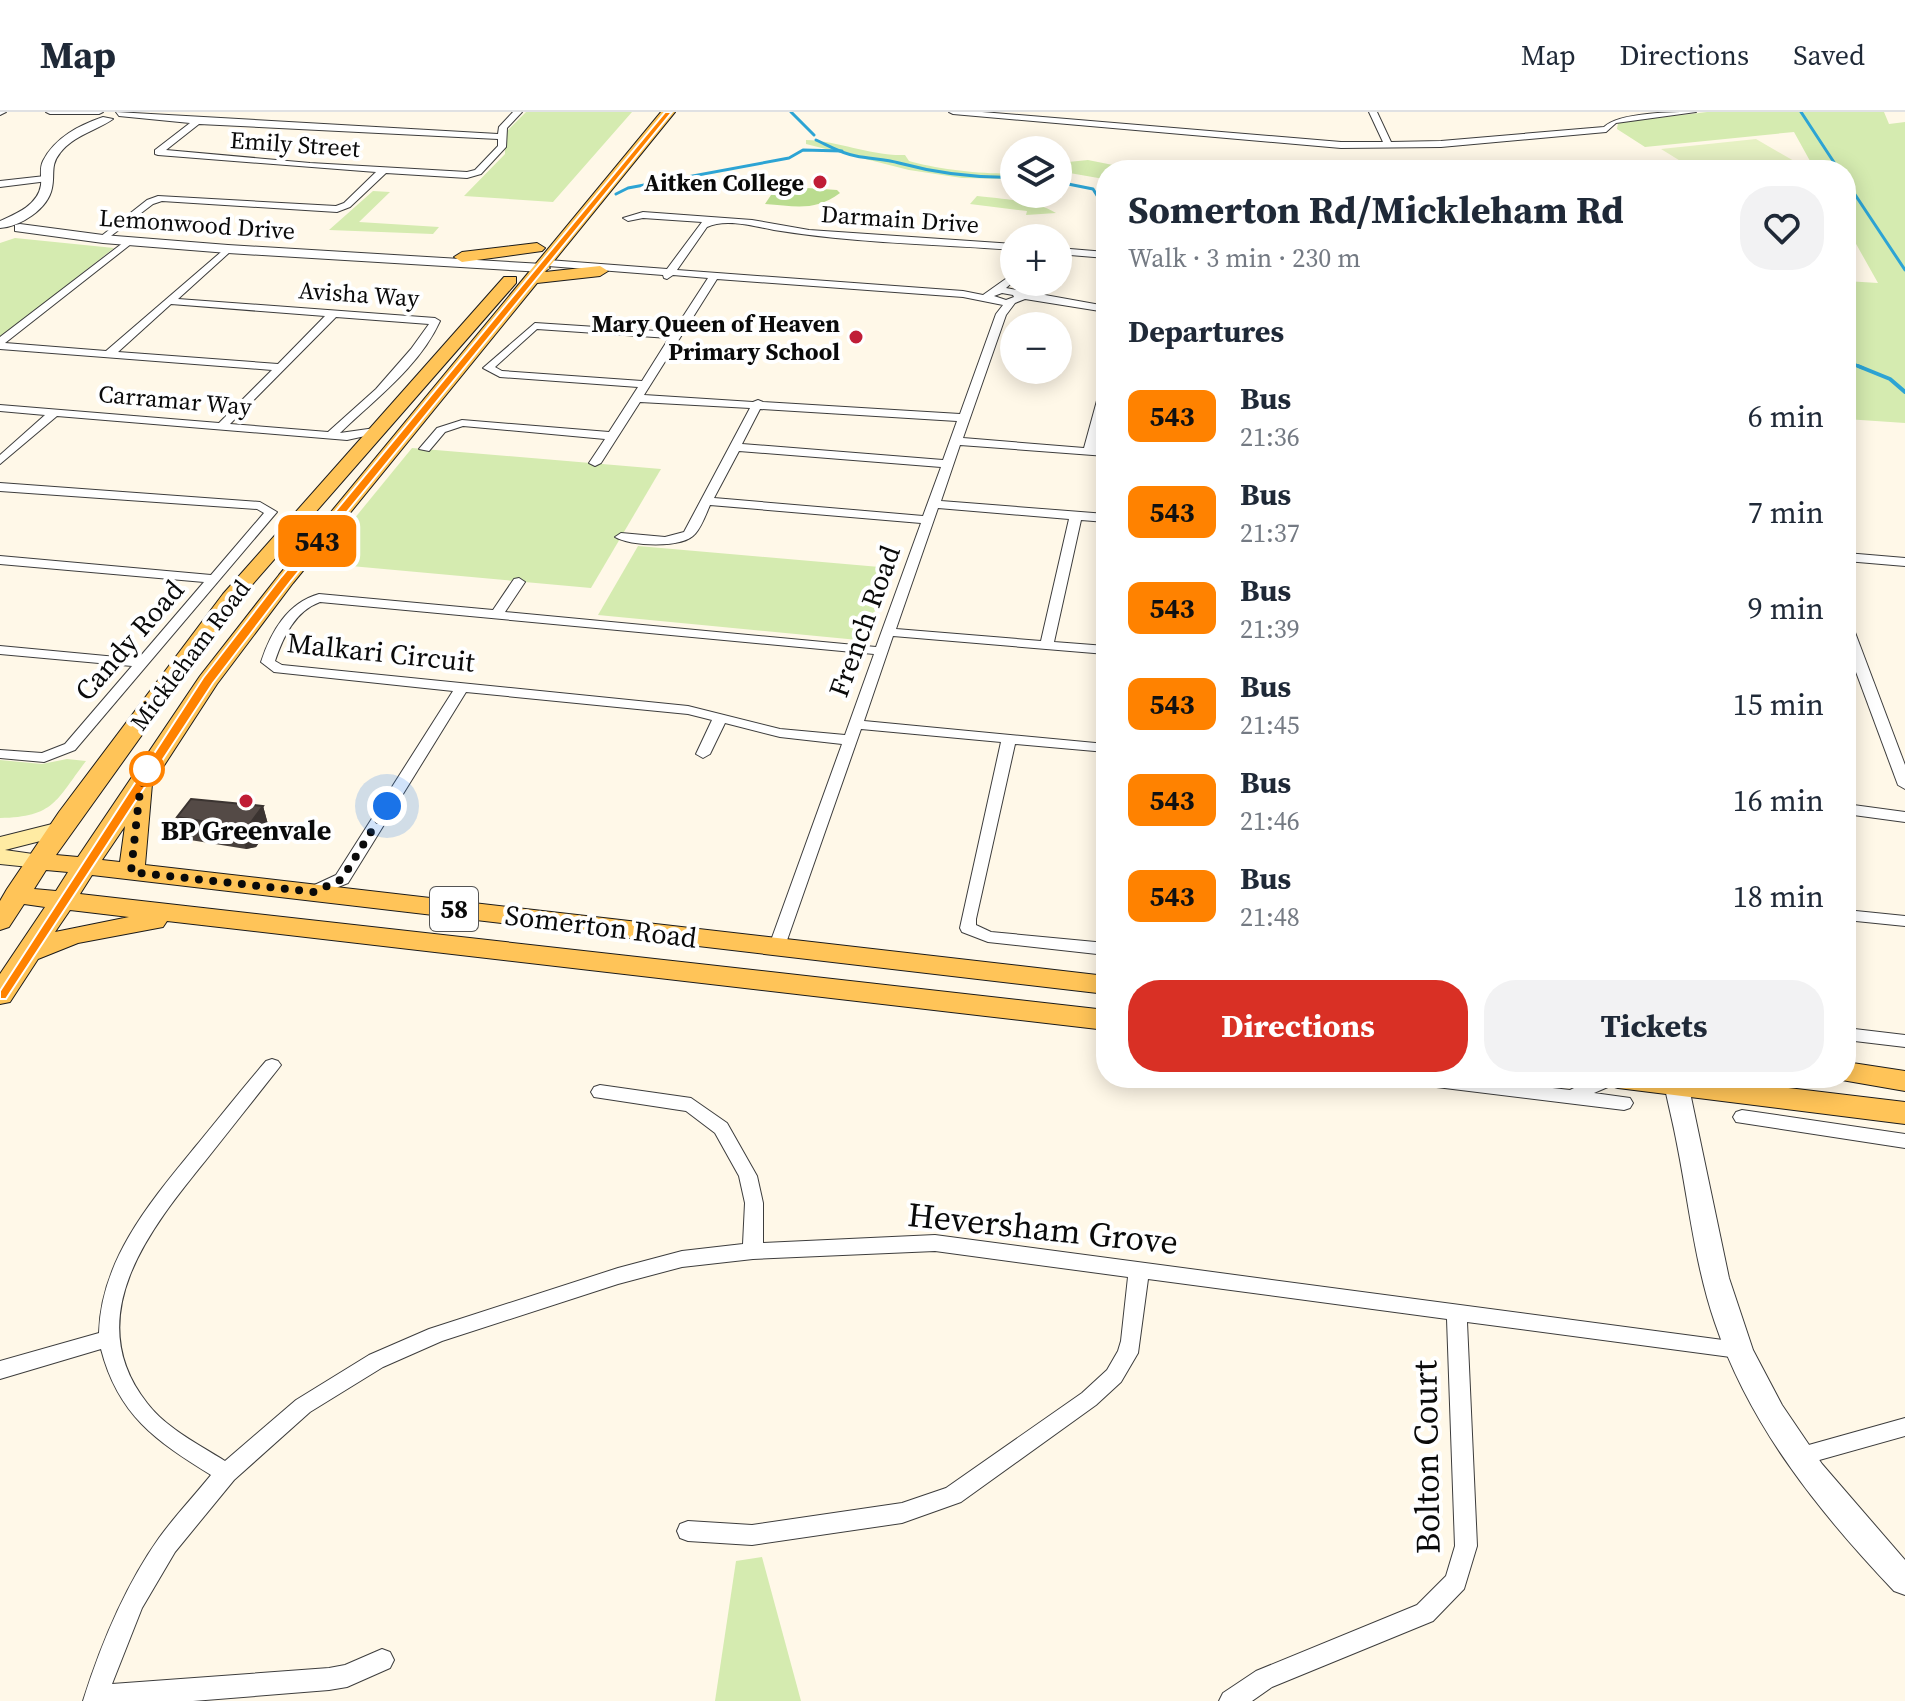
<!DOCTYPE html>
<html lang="en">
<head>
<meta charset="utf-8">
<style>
	body { margin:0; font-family:"Source Serif 4",serif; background:#f2f2f3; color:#1f2937; height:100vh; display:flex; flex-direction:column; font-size:30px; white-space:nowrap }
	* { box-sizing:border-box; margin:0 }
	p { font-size:26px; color:#747a83 }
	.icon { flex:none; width:44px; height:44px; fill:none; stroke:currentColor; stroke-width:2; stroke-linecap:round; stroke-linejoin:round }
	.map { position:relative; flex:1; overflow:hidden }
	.sheet { position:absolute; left:1096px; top:48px; width:760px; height:928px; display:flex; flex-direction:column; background:#fff; border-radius:32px; box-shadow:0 4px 20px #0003 }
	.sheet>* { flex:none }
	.badge { padding:0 16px; border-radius:12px; font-size:28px; line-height:52px }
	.fabs { position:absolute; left:1000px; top:24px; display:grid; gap:16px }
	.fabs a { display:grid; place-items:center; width:72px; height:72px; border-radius:50%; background:#fff; box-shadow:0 4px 20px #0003; font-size:40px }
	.you { position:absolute; width:40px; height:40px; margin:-20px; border:6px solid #fff; border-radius:50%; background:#1a73e8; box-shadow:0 0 0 12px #1a73e833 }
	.map>.badge { position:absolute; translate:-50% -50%; box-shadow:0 0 0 4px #fff }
	h2 { padding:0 32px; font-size:30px; line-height:72px }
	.round { display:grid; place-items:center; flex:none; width:84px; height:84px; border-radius:32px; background:#f2f2f3 }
	.headline { display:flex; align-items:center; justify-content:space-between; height:136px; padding:0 32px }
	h1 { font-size:38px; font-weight:700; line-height:60px }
	.cta { display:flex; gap:16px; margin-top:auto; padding:16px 32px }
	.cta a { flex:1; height:92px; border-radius:32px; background:#d93025; color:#fff; font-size:32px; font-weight:700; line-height:92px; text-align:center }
	.cta a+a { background:#f2f2f3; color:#1f2937 }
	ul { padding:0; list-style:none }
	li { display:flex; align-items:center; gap:24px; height:96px; padding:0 32px }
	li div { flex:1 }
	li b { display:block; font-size:30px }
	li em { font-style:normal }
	li .badge { min-width:88px; font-weight:700; text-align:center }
	header { display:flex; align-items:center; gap:48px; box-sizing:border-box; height:112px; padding:0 40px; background:#fff; border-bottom:2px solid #e0e1e3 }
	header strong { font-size:38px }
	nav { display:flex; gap:44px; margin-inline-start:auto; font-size:28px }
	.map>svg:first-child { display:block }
</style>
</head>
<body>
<header>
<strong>Map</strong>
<nav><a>Map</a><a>Directions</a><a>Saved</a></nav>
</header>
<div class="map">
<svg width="1905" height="1589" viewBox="0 0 1905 1589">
	<rect width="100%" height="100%" fill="#fff8e8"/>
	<g fill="#d5ebb0">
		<path d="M526 0H632L553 90 464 84 505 42V21Z"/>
		<path d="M1707 0H1884L1889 12 1905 10V311L1846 307V169L1878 171 1846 114V58H1815L1794 20 1645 35 1617 17 1618 11 1622 10Z"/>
		<path d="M806 28C840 29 870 44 905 43L909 49C936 57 986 63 1014 61V67L962 66 909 58 806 32Z"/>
		<path d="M1088 48 1118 54 1115 58H1106L1104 67 1058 59V51Z"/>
		<path d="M373 79 390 80 359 110 439 115 433 122 329 118Z"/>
		<path d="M977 84C1001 87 1036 88 1056 101L1026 103 1027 99 970 92Z"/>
		<path d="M15 126 114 136 0 226V131Z"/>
		<path d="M412 336 661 357 591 476 318 451Z"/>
		<path d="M638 434 891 456 865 525 858 528 598 503Z"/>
		<path d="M67 647 86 649C56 688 55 705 0 706V648L42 652Z"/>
		<path d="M762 1445 801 1589H715L736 1449Z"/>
	</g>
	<path fill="#badc8f" d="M777 74 837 78 840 81C814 100 795 94 765 92Z"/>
	<path fill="#e6f1c3" d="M1756 27 1794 49 1785 51 1801 52 1802 56 1808 58H1780L1789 55 1771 56 1766 52 1695 58 1661 37Z"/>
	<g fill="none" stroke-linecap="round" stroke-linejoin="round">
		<g stroke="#2da4d4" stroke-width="3">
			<path d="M791 0 814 23"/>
			<path d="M1801 0 1839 58"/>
			<path d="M816 28C829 34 842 42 856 44 870 47 885 47 899 51 936 61 975 66 1014 65"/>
			<path d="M1846 69 1905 158"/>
			<path d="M1058 70 1093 77 1098 85"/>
			<path d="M616 82 628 76 789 46 803 38 842 39"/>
			<path d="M1103 87 1106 88"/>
			<path d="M1846 249 1863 256"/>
		</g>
		<path stroke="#2da4d4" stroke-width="4" d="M1858 254 1890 267 1905 280"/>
		<defs>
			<g id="minor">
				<path d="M0 0H6L0 3Z"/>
				<path d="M46 0H103L99 2H50Z"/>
				<path d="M116 0 498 22 499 15 513 0H522L507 16 506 35 481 62 467 66 386 61 350 95 337 100 162 89 153 92 103 130 100 129V125L147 88 158 84 336 94 344 91 376 60 158 43 155 42V38L190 11 119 4ZM199 12 498 27V34L475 58 467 60 310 51 166 38Z"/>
				<path d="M949 0H982L1341 30H1383L1369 0H1377L1391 30 1441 29 1604 15C1620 0 1673 0 1696 0L1616 11 1606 20 1441 35 1341 36 953 2Z"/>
				<path d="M45 64 49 67 48 69 0 75V69Z"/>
				<path d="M643 100 752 108 809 118 1014 132V138C934 132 852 131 774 118 754 114 725 106 707 115L677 158 963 179 983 183 1007 166 1011 156 1014 155V169L1006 176 1106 194V200L1025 187 1015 191 1006 203 963 326 1084 336 1101 274 1106 271V296L1096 337 1106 338V344L960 333 941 389 1106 402V410L1081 408 1054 530 1106 534V542L893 524 864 609 1106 632V640L1015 632 976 807V813L991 820 1106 831V843L988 830 962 820 960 816 1001 630 861 617 785 834 777 840 769 834 842 632 780 625 725 611 710 642 703 646 696 642 712 608 688 602 466 580 348 771 314 785 306 780 308 776 336 763 453 579 274 560 261 550C271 520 287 491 319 482L493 498 514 467 519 466 525 470 505 500 876 535 921 411 710 393C706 402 702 414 695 422 683 437 629 434 615 425L621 421 665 425 684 420 750 296 640 290 601 351 595 354 589 351 605 327 463 314 445 320 429 339 419 337 437 316 462 308 609 320 638 275 500 265 483 256 535 211 673 220 708 166 673 163 667 167 664 166 663 163 548 154 543 151 548 148 667 157 702 110 643 106 628 109 623 106ZM717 167 963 185 1003 193 996 202 960 302 763 290 758 288 753 290 644 283ZM1002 181 1013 183 1014 185 1006 188 994 184ZM537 217 669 226 642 269 502 259 495 255ZM760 297 957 309 943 348 742 332ZM739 339 941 355 923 404 714 386ZM938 396 1069 407 1041 529 896 517ZM320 490 874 542 845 623 780 617 688 594 282 553 275 549C283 525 295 499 320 490Z"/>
				<path d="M128 127 133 130 131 132 5 231 106 239 228 134 231 135V139L178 187 435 206 440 209C419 255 375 287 340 321L375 316 379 317V321L347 328 57 304 0 352V343L45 303 0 299V293L219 311 272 258 0 237V225ZM171 192 325 204 278 252 118 240ZM336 205 429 212 411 237 376 277 328 320 230 312Z"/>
				<path d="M1058 136 1106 140V146L1058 142Z"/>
				<path d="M0 371 260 390 277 400 75 638 44 650 0 646V638L42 641 65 632 132 554 0 542V534L138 547 204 470 0 452V444L211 463 264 401 257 397 0 379Z"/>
				<path d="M1846 441 1905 446V454L1846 449Z"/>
				<path d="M1846 511 1853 515 1905 653V677L1898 673 1846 533Z"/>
				<path d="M1846 692 1905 700V710L1846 702Z"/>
				<path d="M1846 798 1905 804V814L1846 808Z"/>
				<path d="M1846 916 1905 923V935L1846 928Z"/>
				<path d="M272 947 278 949 281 953 278 957C254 987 230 1018 206 1048 150 1117 79 1205 147 1291 166 1316 198 1332 225 1349L296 1288 369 1243 429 1217 618 1156 682 1139 743 1132 745 1091 739 1064 715 1021 686 999 594 985 591 980 594 975 600 973 691 986 727 1011 757 1064 763 1091V1131L935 1123 1738 1230 1745 1232 1748 1238 1745 1244 1738 1246 1467 1210 1477 1434 1464 1477 1433 1509 1272 1575 1252 1589H1219L1223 1581 1256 1559 1417 1493 1446 1464 1455 1434 1447 1207 1148 1167 1138 1241 1121 1270 1096 1293 961 1390 902 1411 752 1433 688 1429 680 1426 677 1419 680 1412 688 1409 752 1413 902 1391 946 1376 1082 1281 1107 1258 1118 1239 1121 1229 1128 1165 935 1139 753 1147 682 1155 618 1172 442 1229 383 1255 310 1300 234 1368 175 1440 142 1496 112 1572 329 1556 345 1553 382 1537 390 1540 394 1548 390 1556 347 1575 329 1578 193 1589H83C101 1532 125 1474 159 1426 175 1404 194 1384 211 1363 156 1329 118 1303 101 1237L0 1267V1249L99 1221C101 1147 151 1089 196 1034 219 1006 242 977 266 949Z"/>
				<path d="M1403 966H1467L1570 978 1594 966H1620L1617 971 1594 981 1630 986 1633 991 1630 996 1624 998 1412 972 1406 971Z"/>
				<path d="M1742 998 1905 1022V1036L1736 1010 1733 1005 1736 1000Z"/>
				<path d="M1905 1306V1324L1798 1354 1790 1352 1787 1345 1790 1338 1798 1336Z"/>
			</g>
			<g id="tertiary">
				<path d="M103 5 113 7C96 19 74 23 60 41 50 53 55 63 52 76 48 97 20 115 0 116V109C16 102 38 93 41 73 42 65 39 57 43 49 55 25 80 13 103 5Z"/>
				<path d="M20 112 103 123 228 133 543 152 550 156 543 160 228 141 103 131 15 119V113Z"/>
				<path d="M1663 966H1687L1729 1166 1753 1238 1782 1293 1822 1352 1905 1448V1483L1894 1479C1820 1401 1750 1315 1715 1211 1695 1153 1689 1092 1677 1032 1673 1010 1667 988 1663 966Z"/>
			</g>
			<path id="secondary" d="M60 710 68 712 71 717 68 722 5 738 47 744 51 749 47 754 39 756 0 752V725Z"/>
			<g id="primary">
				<path d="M661 0H675L545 160 600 154 608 159 600 164 537 171 293 471 217 572 152 672 145 753 1106 864V882L92 763 80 782 1106 898V918L167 809 163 815 78 831 38 847 10 890 0 892V862L45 795 24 792 9 815 0 818V789L7 777 59 700 223 482 504 165H516V171L237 490 56 743 78 745 200 564 279 463ZM125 714 120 750 102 748ZM46 758 68 760 56 779 34 777ZM70 798 129 805 55 820Z"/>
				<path d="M537 131 545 136 542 139 462 150 454 145 462 140Z"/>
				<path d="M1846 950 1905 959V979L1836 967 1846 966Z"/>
				<path d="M1604 966H1704L1905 990V1012L1618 976 1608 973Z"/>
			</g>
		</defs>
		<use href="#minor" stroke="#3d3d3d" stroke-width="2"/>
		<use href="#tertiary" stroke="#3d3d3d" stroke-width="2"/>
		<use href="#secondary" stroke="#2c2c2c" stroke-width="2"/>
		<use href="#primary" stroke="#1b1b1b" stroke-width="2"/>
		<use href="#minor" fill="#fff" fill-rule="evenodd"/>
		<use href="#tertiary" fill="#fff" fill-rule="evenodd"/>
		<use href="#secondary" fill="#ffeba3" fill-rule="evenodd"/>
		<use href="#primary" fill="#ffc458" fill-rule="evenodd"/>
	</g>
	<path fill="#48403c" d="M263 694 269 716 256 735 246 737 184 727 177 705Z"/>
	<path fill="#3b3431" d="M263 694 269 716 256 735 246 737 239 715Z"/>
	<g fill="#544a46" stroke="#3b3431" stroke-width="2">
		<path d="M1698 56 1707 58H1666Z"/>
		<path d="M191 687 263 694 249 713 239 715 177 705Z"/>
	</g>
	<path fill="#ff8200" stroke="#fff" stroke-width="2" d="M665 0H672L290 470 213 571 6 887H0V879L203 566 281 465Z"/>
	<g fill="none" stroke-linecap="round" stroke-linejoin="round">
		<path stroke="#0a0a0a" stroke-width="8" stroke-dasharray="0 14.4" d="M147 657 139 686 131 760 314 780 342 767 387 694"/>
	</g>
	<g fill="#c01d36" stroke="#fff" stroke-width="3">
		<circle cx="820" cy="70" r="8"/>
		<circle cx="856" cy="225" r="8"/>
		<circle cx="246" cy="689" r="8"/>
	</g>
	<circle fill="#fff" stroke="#ff8200" stroke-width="4" cx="147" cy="657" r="16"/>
	<g text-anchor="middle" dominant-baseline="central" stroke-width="8" stroke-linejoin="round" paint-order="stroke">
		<g font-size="24" fill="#0a0a0a" stroke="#fff">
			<text transform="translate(295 32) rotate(4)">Emily Street</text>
			<text transform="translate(900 107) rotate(4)">Darmain Drive</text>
			<text transform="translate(197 112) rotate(4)">Lemonwood Drive</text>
			<text transform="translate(359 182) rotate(4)">Avisha Way</text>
			<text transform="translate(175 288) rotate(5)">Carramar Way</text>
			<text transform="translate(190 543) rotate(-53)">Mickleham Road</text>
		</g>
		<g font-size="24" font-weight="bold" fill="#0a0a0a" stroke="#fff" text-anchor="end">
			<text x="804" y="70">Aitken College</text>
			<text x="840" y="211">Mary Queen of Heaven<tspan x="840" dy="28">Primary School</tspan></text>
		</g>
		<rect fill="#fff" stroke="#545454" stroke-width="2" x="430" y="775" width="48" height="44" rx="6"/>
		<g font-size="26" font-weight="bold" fill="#0a0a0a">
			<text x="454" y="797">58</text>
		</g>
		<g font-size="28" fill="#0a0a0a" stroke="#fff">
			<text transform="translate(864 509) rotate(-70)">French Road</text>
			<text transform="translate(129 528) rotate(-49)">Candy Road</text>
			<text transform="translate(381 540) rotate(6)">Malkari Circuit</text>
			<text transform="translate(601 814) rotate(7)">Somerton Road</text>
		</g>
		<g font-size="28" font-weight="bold" fill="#0a0a0a" stroke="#fff">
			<text x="246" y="718">BP Greenvale</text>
		</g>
		<g font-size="34" fill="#0a0a0a" stroke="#fff">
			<text transform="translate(1043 1116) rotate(6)">Heversham Grove</text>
			<text transform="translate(1426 1345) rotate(-91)">Bolton Court</text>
		</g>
	</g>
</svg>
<div class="fabs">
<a><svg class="icon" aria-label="layers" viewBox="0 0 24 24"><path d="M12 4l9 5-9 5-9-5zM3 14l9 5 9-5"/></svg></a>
<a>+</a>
<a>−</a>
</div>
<div class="you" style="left:387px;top:694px"></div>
<b class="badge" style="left:317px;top:429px;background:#ff8200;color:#111">543</b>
<section class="sheet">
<div class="headline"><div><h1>Somerton Rd/Mickleham Rd</h1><p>Walk · 3 min · 230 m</p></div><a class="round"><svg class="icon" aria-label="heart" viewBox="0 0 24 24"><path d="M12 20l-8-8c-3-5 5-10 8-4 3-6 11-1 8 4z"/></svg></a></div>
<h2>Departures</h2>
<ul>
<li><span class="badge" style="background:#ff8200;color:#111">543</span><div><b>Bus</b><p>21:36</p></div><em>6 min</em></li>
<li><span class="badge" style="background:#ff8200;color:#111">543</span><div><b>Bus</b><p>21:37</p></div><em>7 min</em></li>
<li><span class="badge" style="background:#ff8200;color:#111">543</span><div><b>Bus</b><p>21:39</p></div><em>9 min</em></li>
<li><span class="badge" style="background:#ff8200;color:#111">543</span><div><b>Bus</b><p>21:45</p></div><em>15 min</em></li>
<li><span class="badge" style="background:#ff8200;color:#111">543</span><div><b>Bus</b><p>21:46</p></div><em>16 min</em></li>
<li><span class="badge" style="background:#ff8200;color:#111">543</span><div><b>Bus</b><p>21:48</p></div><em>18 min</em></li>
</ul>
<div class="cta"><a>Directions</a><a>Tickets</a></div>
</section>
</div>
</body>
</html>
